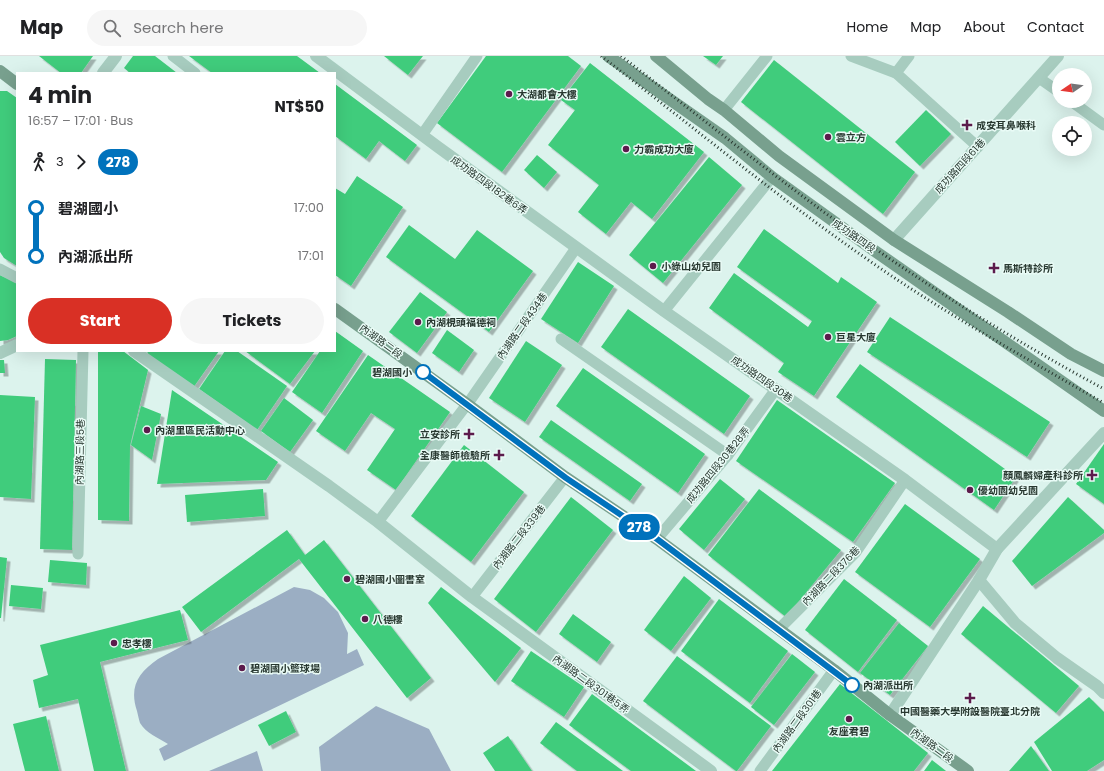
<!DOCTYPE html>
<html lang="en">
<head>
<meta charset="utf-8">
<style>
	body { margin:0; font-family:Poppins,"Noto Sans TC",sans-serif; background:#f6f6f6; color:#202124; height:100vh; display:flex; flex-direction:column; font-size:15px; white-space:nowrap }
	* { box-sizing:border-box; margin:0 }
	p { font-size:13px; color:#757577 }
	.icon { flex:none; width:22px; height:22px; fill:none; stroke:currentColor; stroke-width:2; stroke-linecap:round; stroke-linejoin:round }
	.map { position:relative; flex:1; overflow:hidden }
	.side { position:absolute; left:16px; top:16px; width:320px; height:280px; display:flex; flex-direction:column; background:#fff; border-radius:0px; box-shadow:0 4px 16px #0002 }
	.side>* { flex:none }
	.badge { padding:0 8px; border-radius:13px; font-size:14px; line-height:26px }
	.needle { width:26px; rotate:257deg }
	.controls { position:absolute; left:1052px; top:12px; display:grid; gap:8px }
	.controls a { display:grid; place-items:center; width:40px; height:40px; border-radius:50%; background:#fff; box-shadow:0 4px 16px #0002; font-size:20px }
	.map>.badge { position:absolute; translate:-50% -50%; box-shadow:0 0 0 2px #fff }
	.legs { display:flex; align-items:center; gap:6px; height:44px; padding:0 12px; font-size:13px }
	.legs p { margin-inline-start:auto }
	.overview { display:flex; align-items:center; justify-content:space-between; height:68px; padding:0 12px }
	h1 { font-size:22px; font-weight:700; line-height:30px }
	.cta { display:flex; gap:8px; margin-top:auto; padding:8px 12px }
	.cta a { flex:1; height:46px; border-radius:24px; background:#d93025; color:#fff; font-size:16px; font-weight:700; line-height:46px; text-align:center }
	.cta a+a { background:#f6f6f6; color:#202124 }
	ul { padding:0 12px; list-style:none }
	li { display:flex; align-items:center; gap:14px; height:48px; font-size:15px }
	li i { display:grid; place-items:center; width:6px; height:100%; margin:0 5px; background:currentColor }
	li i::after { content:''; width:10px; height:10px; margin:-5px; border:3px solid; border-radius:50%; background:#fff }
	li p { margin-inline-start:auto }
	li:first-child i { background:linear-gradient(#0000 50%,currentColor 0) }
	li:last-child i { background:linear-gradient(currentColor 50%,#0000 0) }
	header { display:flex; align-items:center; gap:24px; box-sizing:border-box; height:56px; padding:0 20px; background:#fff; border-bottom:1px solid #e0e0e0 }
	header strong { font-size:19px }
	nav { display:flex; gap:22px; margin-inline-start:auto; font-size:14px }
	.search { width:280px; height:36px; background:#f6f6f6; display:flex; align-items:center; gap:10px; box-sizing:border-box; padding:0 14px; border-radius:22px; color:#757577; font-size:15px }
	.map>svg:first-child { display:block }
</style>
</head>
<body>
<header>
<strong>Map</strong>
<div class="search"><svg class="icon" aria-label="search" viewBox="0 0 24 24"><circle cx="10" cy="10" r="6"/><path d="M15 15l6 6"/></svg>Search here</div>
<nav><a>Home</a><a>Map</a><a>About</a><a>Contact</a></nav>
</header>
<div class="map">
<svg width="1104" height="715" viewBox="0 0 1104 715">
	<defs>
		<filter id="shadow"><feDropShadow dx="3.5" dy="3.5" stdDeviation="0" flood-color="#0004"/></filter>
	</defs>
	<rect width="100%" height="100%" fill="#dcf3ed"/>
	<g fill="#9baec3">
		<path d="M294 531 310 534 324 542 338 556 348 577 347 598 357 593 364 609 164 705 159 693 168 688C158 682 146 677 140 667 139 664 138 659 137 655 129 631 138 617 158 603Z"/>
		<path d="M376 650 429 673 451 715H321L319 691Z"/>
		<path d="M257 695 263 715H209Z"/>
	</g>
	<g fill="#41cc7c" filter="url(#shadow)">
		<path d="M39 0H93L81 17H61Z"/>
		<path d="M133 0H155L177 17H130L124 12Z"/>
		<path d="M189 0H297L320 17H212Z"/>
		<path d="M384 0H423L408 19Z"/>
		<path d="M486 0H568L581 10 502 116 437 67Z"/>
		<path d="M703 0H723L716 9Z"/>
		<path d="M774 4 915 116 883 158 741 46Z"/>
		<path d="M590 7 704 96 652 163 631 146 606 178 578 156 599 129 548 89 575 54 561 44Z"/>
		<path d="M335 28 417 89 405 105 379 85 366 103 335 80Z"/>
		<path d="M0 35H7L17 42V210L4 202 0 196Z"/>
		<path d="M926 54 951 78 920 110 895 86Z"/>
		<path d="M537 99 557 116 544 132 524 114Z"/>
		<path d="M709 101 742 129 663 227 629 199Z"/>
		<path d="M357 120 403 151 351 230 335 219V132L345 138Z"/>
		<path d="M409 169 455 203 477 174 533 215 489 276 386 201Z"/>
		<path d="M764 173 838 227 841 221 877 246 814 340 778 316 784 307 709 252 734 217 808 271 812 265 737 211Z"/>
		<path d="M578 206 614 230 578 287 541 263Z"/>
		<path d="M0 219 17 227V280L8 284 0 285Z"/>
		<path d="M420 236 447 256 417 297 389 276Z"/>
		<path d="M628 253 750 340 724 378 601 291Z"/>
		<path d="M890 261 1050 366 1027 401 867 296Z"/>
		<path d="M447 274 474 294 459 316 432 297Z"/>
		<path d="M335 275 363 295 322 357 292 336 320 295H335Z"/>
		<path d="M526 285 562 309 525 366 489 342Z"/>
		<path d="M98 295H123L148 314 130 390 129 465 98 464Z"/>
		<path d="M147 295H219L193 332 149 302Z"/>
		<path d="M225 295H237L287 330 257 374 199 333Z"/>
		<path d="M245 295H315L290 328Z"/>
		<path d="M368 299 450 356 396 434 367 414 395 373 371 357 345 395 316 375Z"/>
		<path d="M45 303 76 304 72 494 40 493Z"/>
		<path d="M0 304H4L5 317H0Z"/>
		<path d="M860 308 1016 421 994 454 836 341Z"/>
		<path d="M583 312 705 398 678 437 556 350Z"/>
		<path d="M172 334 278 406 266 424 157 428Z"/>
		<path d="M0 339 35 341 31 443 0 441Z"/>
		<path d="M284 342 313 364 290 396 261 375Z"/>
		<path d="M777 344 895 427 853 486 736 405Z"/>
		<path d="M141 350 161 358 152 404 131 389Z"/>
		<path d="M551 364 642 428 630 445 539 381Z"/>
		<path d="M1104 388V448L1076 428Z"/>
		<path d="M464 389 524 436 471 506 411 460Z"/>
		<path d="M720 423 745 443 704 494 679 473Z"/>
		<path d="M263 433 265 460 187 466 185 439Z"/>
		<path d="M759 433 841 494 786 561 708 499Z"/>
		<path d="M571 441 613 474 536 576 494 543Z"/>
		<path d="M1068 441 1104 474V477L1032 530 1012 505Z"/>
		<path d="M905 448 980 503 930 571 855 516Z"/>
		<path d="M287 474 305 499 324 484 431 622 407 642 299 503 201 576 182 551Z"/>
		<path d="M0 501 7 502 1 562H0Z"/>
		<path d="M50 504 87 507 86 529 48 526Z"/>
		<path d="M684 520 711 542 671 595 644 574Z"/>
		<path d="M844 523 897 564 858 616 805 574Z"/>
		<path d="M11 529 43 532 41 553 9 550Z"/>
		<path d="M441 531 521 592 495 626 428 547Z"/>
		<path d="M719 543 788 595 750 647 681 595Z"/>
		<path d="M983 550 1079 630 1056 657 961 578Z"/>
		<path d="M180 554 188 584 100 606 126 715H94L78 643 39 652 33 624 48 619 40 589Z"/>
		<path d="M573 558 611 586 597 606 559 578Z"/>
		<path d="M899 567 928 590 890 639 860 617Z"/>
		<path d="M531 595 584 631 564 661 511 625Z"/>
		<path d="M792 598 815 616 774 669 751 651Z"/>
		<path d="M677 600 771 670 737 715H736L643 645Z"/>
		<path d="M840 628 928 697 914 715H772Z"/>
		<path d="M592 638 696 715H631L569 669Z"/>
		<path d="M1089 641 1104 656V704L1087 715H1052L1034 686Z"/>
		<path d="M286 655 296 676 269 690 258 669Z"/>
		<path d="M46 660 59 715H25L13 668Z"/>
		<path d="M556 666 623 715H577L540 687Z"/>
		<path d="M508 680 532 715H495L483 697Z"/>
		<path d="M1031 690 1049 715H1009Z"/>
		<path d="M932 704 946 715H924Z"/>
	</g>
	<g fill="none" stroke-linecap="round" stroke-linejoin="round">
		<g stroke="#a7ccbf" stroke-width="11">
			<path d="M173 0 195 17"/>
			<path d="M851 0 896 17"/>
			<path d="M909 0 896 17 978 91"/>
			<path d="M1039 22 1059 36"/>
			<path d="M1071 45 1104 69"/>
			<path d="M724 54 767 0"/>
			<path d="M422 79 477 0"/>
			<path d="M0 213 17 222"/>
			<path d="M664 255 772 121"/>
			<path d="M561 283 728 399"/>
			<path d="M378 466 471 343 576 192"/>
			<path d="M657 483 728 399 776 333"/>
			<path d="M78 498 83 295"/>
			<path d="M472 541 565 421"/>
			<path d="M779 573 856 496 905 424"/>
			<path d="M760 715 834 614"/>
		</g>
		<g stroke="#a7ccbf" stroke-width="12">
			<path d="M316 0 438 91 664 255 905 424 997 493"/>
			<path d="M103 17 116 0"/>
			<path d="M894 184 1058 0"/>
			<path d="M134 295 329 430 378 466 472 541 711 715"/>
			<path d="M0 297 17 289"/>
			<path d="M979 524 1015 567 1057 602 1097 630 1104 637"/>
			<path d="M890 659 979 524 997 493 1104 377"/>
		</g>
		<g stroke="#78a08e" stroke-width="12">
			<path d="M608 0 725 82 772 121 872 193 1104 355"/>
			<path d="M656 0 708 43 724 54 779 100 894 184 1008 256 1071 298 1104 315"/>
			<path d="M0 15 17 28"/>
			<path d="M335 253 467 348 565 421 657 483 834 614 890 659 968 715"/>
		</g>
		<g stroke="#283830" stroke-width="3" stroke-dasharray="1 3" stroke-linecap="butt">
			<path d="M601 0C705 80 806 165 916 236 977 275 1041 311 1104 347"/>
			<path d="M621 0C699 60 777 123 857 180 936 236 1019 287 1104 333"/>
		</g>
	</g>
	<g fill="none" stroke-linecap="round" stroke-linejoin="round">
		<defs>
			<path id="line-1" d="M423 316 566 422 657 483 852 629"/>
		</defs>
		<use href="#line-1" stroke="#fff" stroke-width="9"/>
		<use href="#line-1" stroke="#0072bc" stroke-width="6"/>
	</g>
	<g fill="#5c1b4c" stroke="#e9fbf6" stroke-width="1.5">
		<circle cx="509" cy="38" r="4"/>
		<path d="M965 63h4v4h4v4h-4v4h-4v-4h-4v-4h4z"/>
		<circle cx="828" cy="81" r="4"/>
		<circle cx="626" cy="93" r="4"/>
		<circle cx="653" cy="210" r="4"/>
		<path d="M992 206h4v4h4v4h-4v4h-4v-4h-4v-4h4z"/>
		<circle cx="418" cy="266" r="4"/>
		<circle cx="828" cy="281" r="4"/>
		<circle cx="147" cy="374" r="4"/>
		<path d="M467 372h4v4h4v4h-4v4h-4v-4h-4v-4h4z"/>
		<path d="M497 393h4v4h4v4h-4v4h-4v-4h-4v-4h4z"/>
		<path d="M1090 413h4v4h4v4h-4v4h-4v-4h-4v-4h4z"/>
		<circle cx="970" cy="434" r="4"/>
		<circle cx="347" cy="523" r="4"/>
		<circle cx="365" cy="563" r="4"/>
		<circle cx="114" cy="587" r="4"/>
		<circle cx="242" cy="612" r="4"/>
		<path d="M968 636h4v4h4v4h-4v4h-4v-4h-4v-4h4z"/>
		<circle cx="849" cy="663" r="4"/>
	</g>
	<g fill="#fff" stroke="#0072bc" stroke-width="2">
		<circle cx="423" cy="316" r="7"/>
		<circle cx="852" cy="629" r="7"/>
	</g>
	<g text-anchor="middle" dominant-baseline="central" stroke-width="3" stroke-linejoin="round" paint-order="stroke">
		<g font-size="10" font-weight="bold" fill="#283830" stroke="#e9fbf6" text-anchor="start">
			<text x="517" y="38">大湖都會大樓</text>
			<text x="976" y="69">成安耳鼻喉科</text>
			<text x="836" y="81">雲立方</text>
			<text x="634" y="93">力霸成功大廈</text>
			<text x="661" y="210">小綠山幼兒園</text>
			<text x="1003" y="212">馬斯特診所</text>
			<text x="426" y="266">內湖梘頭福德祠</text>
			<text x="836" y="281">巨星大廈</text>
			<text x="155" y="374">內湖里區民活動中心</text>
			<text x="460" y="378" text-anchor="end">立安診所</text>
			<text x="490" y="399" text-anchor="end">全康醫師檢驗所</text>
			<text x="1083" y="419" text-anchor="end">顏鳳麟婦產科診所</text>
			<text x="978" y="434">優幼園幼兒園</text>
			<text x="355" y="523">碧湖國小圖書室</text>
			<text x="373" y="563">八德樓</text>
			<text x="122" y="587">忠孝樓</text>
			<text x="250" y="612">碧湖國小籃球場</text>
			<text x="970" y="655" text-anchor="middle">中國醫藥大學附設醫院臺北分院</text>
			<text x="849" y="675" text-anchor="middle">友座君碧</text>
		</g>
		<g font-size="10" fill="#283830" stroke="#e9fbf6">
			<text transform="translate(960 110) rotate(-48)">成功路四段61巷</text>
			<text transform="translate(489 129) rotate(36)">成功路四段182巷6弄</text>
			<text transform="translate(854 180) rotate(35)">成功路四段</text>
			<text transform="translate(522 270) rotate(-55)">內湖路二段434巷</text>
			<text transform="translate(381 285) rotate(36)">內湖路二段</text>
			<text transform="translate(762 323) rotate(35)">成功路四段30巷</text>
			<text transform="translate(80 396) rotate(-89)">內湖路三段5巷</text>
			<text transform="translate(718 409) rotate(-51)">成功路四段30巷28弄</text>
			<text transform="translate(519 481) rotate(-52)">內湖路二段339巷</text>
			<text transform="translate(831 520) rotate(-46)">內湖路二段376巷</text>
			<text transform="translate(591 628) rotate(36)">內湖路二段301巷5弄</text>
			<text transform="translate(797 665) rotate(-54)">內湖路二段301巷</text>
			<text transform="translate(932 689) rotate(36)">內湖路二段</text>
		</g>
		<g font-size="10" font-weight="bold" fill="#283830" stroke="#e9fbf6" text-anchor="end">
			<text x="412" y="316">碧湖國小</text>
			<text x="863" y="629" text-anchor="start">內湖派出所</text>
		</g>
	</g>
</svg>
<div class="controls">
<a><svg class="needle" viewBox="-14 -14 28 28"><path d="M0-13l5 13h-10z" fill="#e53935"/><path d="M0 13l5-13h-10z" fill="#757577"/></svg></a>
<a><svg class="icon" aria-label="locate" viewBox="0 0 24 24"><circle cx="12" cy="12" r="6"/><path d="M12 2v4M12 18v4M2 12h4M18 12h4"/></svg></a>
</div>
<b class="badge" style="left:639px;top:471px;background:#0072bc;color:#fff">278</b>
<section class="side">
<div class="overview"><div><h1>4 min</h1><p>16:57 – 17:01 · Bus</p></div><b>NT$50</b></div>
<div class="legs"><svg class="icon" aria-label="walk" viewBox="0 0 24 24"><circle cx="13" cy="4" r="2"/><path d="M13 8l-2 6 4 7M11 14l-3 7M7 12l3-4h3l4 4"/></svg>3<svg class="icon" aria-label="forward" viewBox="0 0 24 24"><path d="M9 5l7 7-7 7"/></svg><b class="badge" style="background:#0072bc;color:#fff">278</b></div>
<ul>
<li><i style="color:#0072bc"></i><b>碧湖國小</b><p>17:00</p></li>
<li><i style="color:#0072bc"></i><b>內湖派出所</b><p>17:01</p></li>
</ul>
<div class="cta"><a>Start</a><a>Tickets</a></div>
</section>
</div>
</body>
</html>
